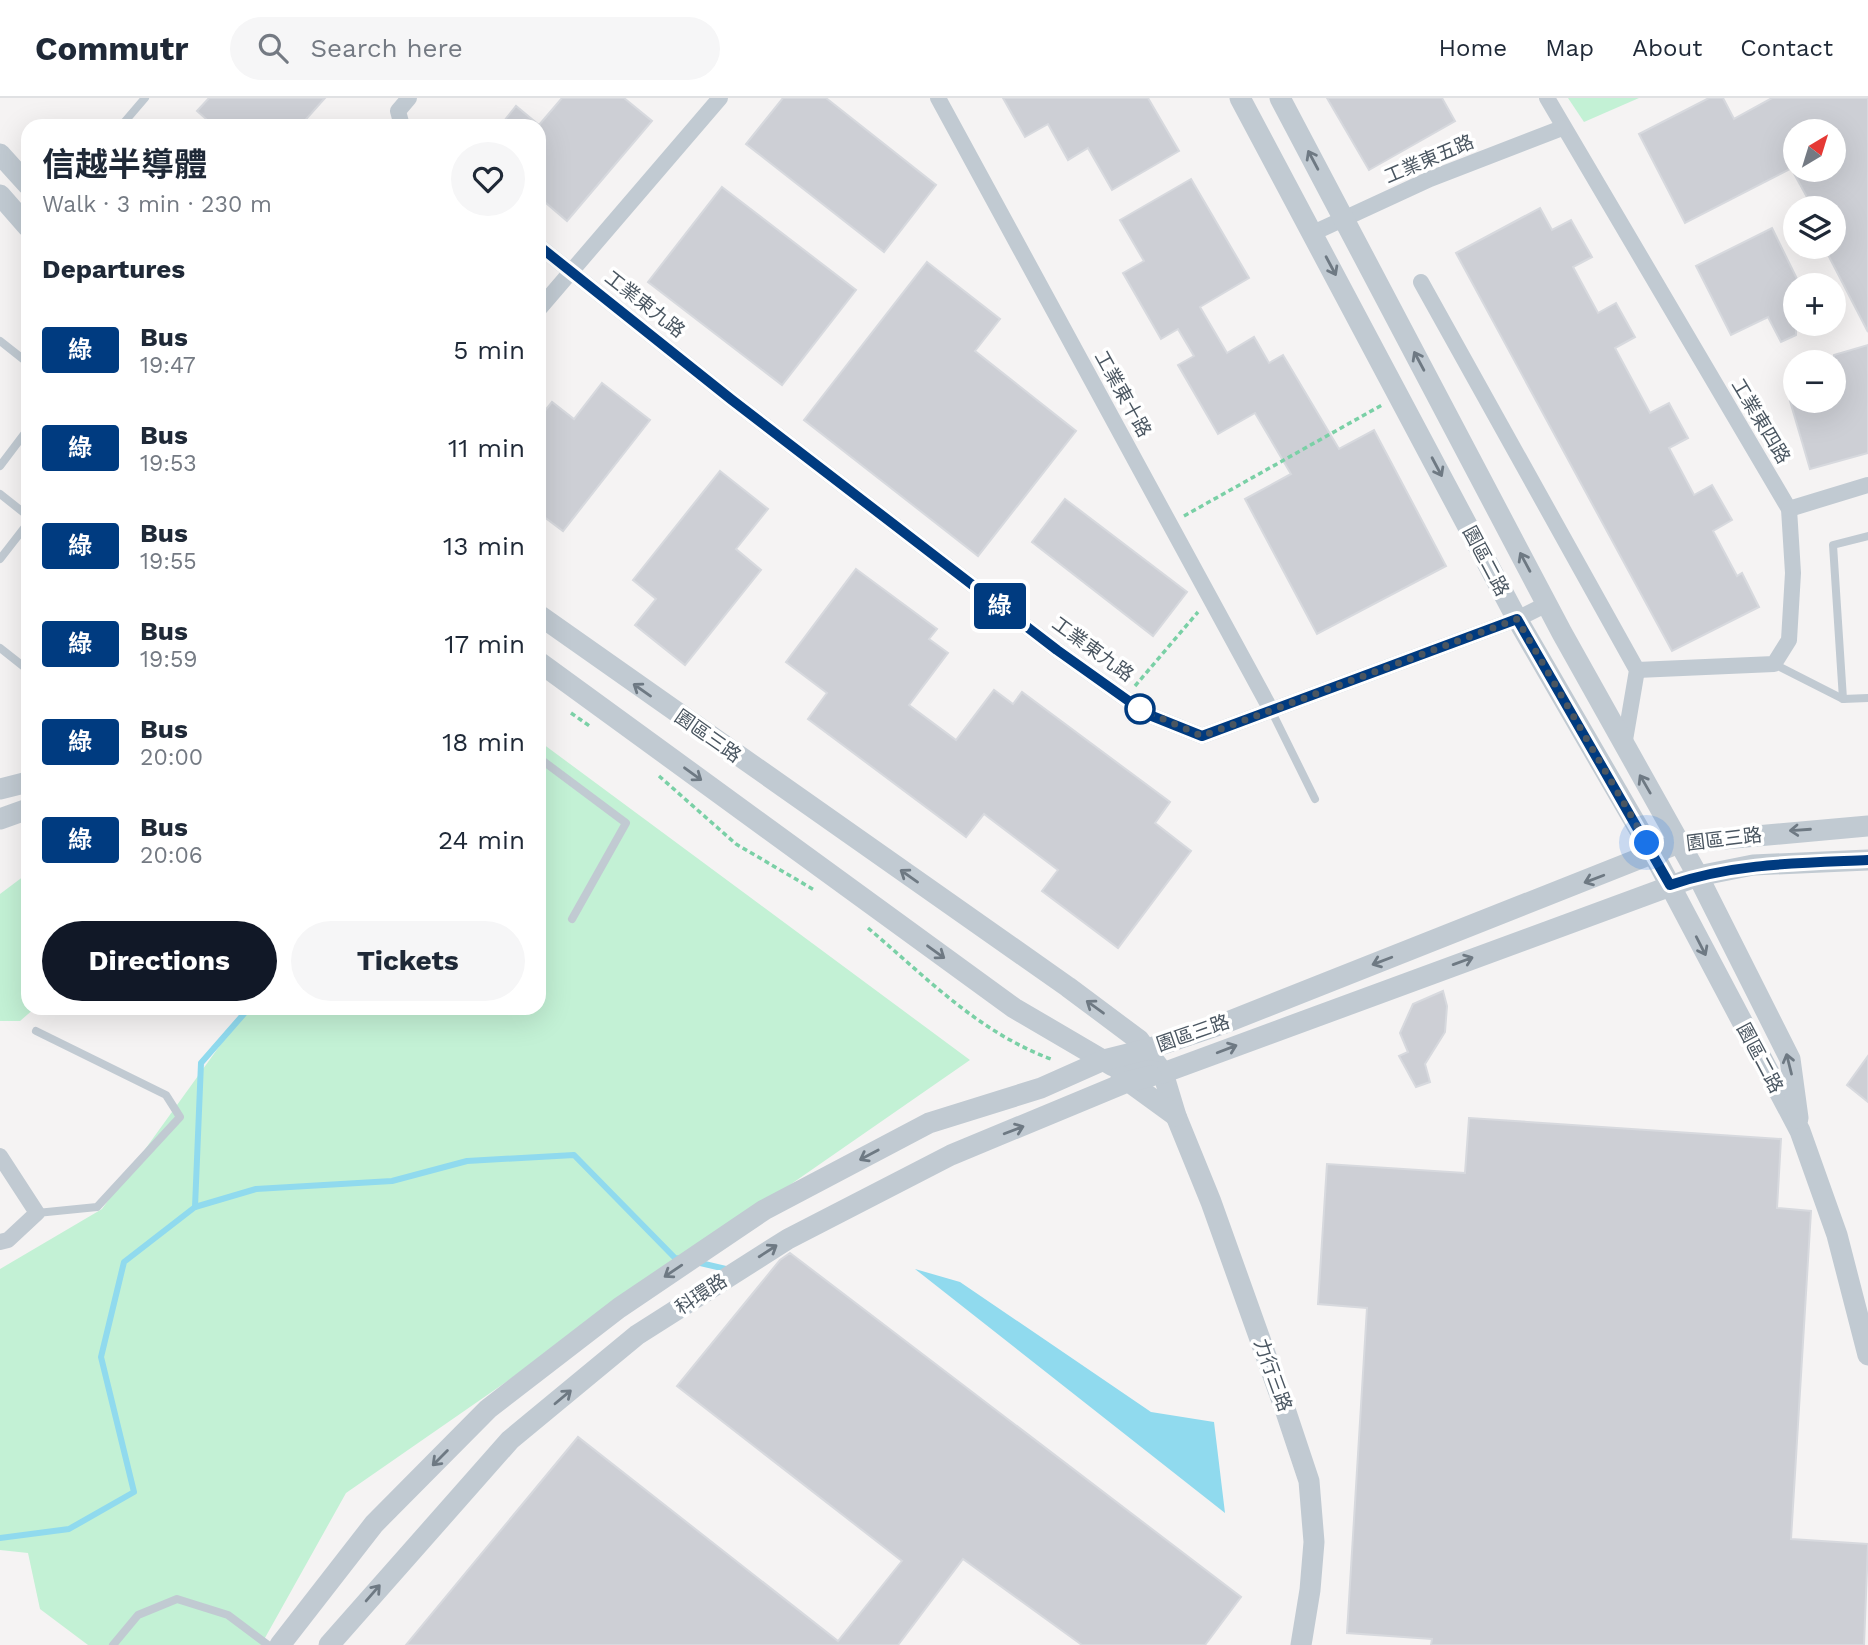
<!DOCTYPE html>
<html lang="en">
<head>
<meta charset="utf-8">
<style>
	body { margin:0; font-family:"Work Sans","Noto Sans TC",sans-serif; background:#f6f6f7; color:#1f2937; height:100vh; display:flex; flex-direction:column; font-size:26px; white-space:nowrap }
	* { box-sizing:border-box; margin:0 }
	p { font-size:23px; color:#747a83 }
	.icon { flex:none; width:38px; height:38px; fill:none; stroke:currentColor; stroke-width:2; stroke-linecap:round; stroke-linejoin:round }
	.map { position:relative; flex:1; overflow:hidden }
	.drawer { position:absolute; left:21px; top:21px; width:525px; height:896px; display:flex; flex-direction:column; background:#fff; border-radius:21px; box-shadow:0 7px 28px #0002 }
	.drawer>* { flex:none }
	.badge { padding:0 14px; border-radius:5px; font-size:24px; line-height:46px }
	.needle { width:46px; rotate:38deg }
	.controls { position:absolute; left:1783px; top:21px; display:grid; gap:14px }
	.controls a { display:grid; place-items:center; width:63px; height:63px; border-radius:50%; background:#fff; box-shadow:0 7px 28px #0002; font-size:35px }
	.you { position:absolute; width:35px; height:35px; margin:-18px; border:5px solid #fff; border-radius:50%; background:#1a73e8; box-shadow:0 0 0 10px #1a73e833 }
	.map>.badge { position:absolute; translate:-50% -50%; box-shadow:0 0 0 4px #fff }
	h2 { padding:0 21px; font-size:26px; line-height:63px }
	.round { display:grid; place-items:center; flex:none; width:74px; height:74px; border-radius:37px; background:#f6f6f7 }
	.overview { display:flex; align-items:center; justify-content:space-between; height:119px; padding:0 21px }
	h1 { font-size:33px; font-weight:700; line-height:52px }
	.button { display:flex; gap:14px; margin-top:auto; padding:14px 21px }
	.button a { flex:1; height:80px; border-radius:42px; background:#111827; color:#fff; font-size:28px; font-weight:700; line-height:80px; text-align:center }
	.button a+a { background:#f6f6f7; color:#1f2937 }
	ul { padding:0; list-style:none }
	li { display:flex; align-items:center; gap:21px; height:98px; padding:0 21px }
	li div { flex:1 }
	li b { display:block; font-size:26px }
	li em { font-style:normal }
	li .badge { min-width:77px; font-weight:700; text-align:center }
	header { display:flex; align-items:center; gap:42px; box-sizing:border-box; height:98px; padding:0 35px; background:#fff; border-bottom:2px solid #e0e1e3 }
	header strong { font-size:33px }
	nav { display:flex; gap:38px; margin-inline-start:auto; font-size:24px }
	.search { width:490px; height:63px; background:#f6f6f7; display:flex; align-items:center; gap:18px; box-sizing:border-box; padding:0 24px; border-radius:38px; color:#747a83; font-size:26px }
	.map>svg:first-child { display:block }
</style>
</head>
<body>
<header>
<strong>Commutr</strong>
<div class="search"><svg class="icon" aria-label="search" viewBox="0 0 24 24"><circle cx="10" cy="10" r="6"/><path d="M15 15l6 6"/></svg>Search here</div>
<nav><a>Home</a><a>Map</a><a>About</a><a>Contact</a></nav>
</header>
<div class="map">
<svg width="1868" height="1547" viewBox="0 0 1868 1547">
	<rect width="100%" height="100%" fill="#f5f3f3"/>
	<g fill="#c3f1d5">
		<path d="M1568 0H1639L1584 24Z"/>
		<path d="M539 643 970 962 346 1395 261 1547H88L40 1511 28 1455 0 1452V1171L102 1111 247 910H539Z"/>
		<path d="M28 775V910H35L20 923H0V796Z"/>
	</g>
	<path fill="#90daee" d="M915 1171 960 1184 1151 1314 1214 1324 1225 1415Z"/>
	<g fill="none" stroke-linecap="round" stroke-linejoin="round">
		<g stroke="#90daee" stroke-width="6">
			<path d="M195 1109 201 965 249 910"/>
			<path d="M696 1164 730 1172"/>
			<path d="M0 1440 69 1431 134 1394 101 1259 124 1164 195 1109 256 1091 392 1083 467 1063 574 1057 675 1160 682 1161"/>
		</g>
	</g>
	<g fill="#cdcfd5" stroke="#d7d9de" stroke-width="2">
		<path d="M209 0H325L300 28H214L197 13Z"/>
		<path d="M562 0H624L652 23 567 123 539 99V28H500L516 8 539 27Z"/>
		<path d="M783 0H826L936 87 884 154 746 46Z"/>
		<path d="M1003 0H1148L1179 53 1112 92 1088 50 1068 62 1048 26 1025 39Z"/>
		<path d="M1327 0H1442L1455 23 1369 72Z"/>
		<path d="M1709 0H1723L1734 21 1772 0H1868V234L1824 149H1834V110H1813L1792 72H1834V33H1796V68L1685 125 1639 36Z"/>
		<path d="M1191 81 1249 180 1200 209 1227 255 1254 239 1269 265 1283 257 1339 351 1374 332 1446 468 1317 536 1245 401 1291 376 1255 315 1218 336 1178 267 1194 258 1178 231 1161 241 1123 175 1144 163 1120 122Z"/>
		<path d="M722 89 856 192 782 287 648 184Z"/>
		<path d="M1540 110 1552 132 1571 122 1592 159 1573 169 1598 215 1616 205 1635 239 1615 250 1650 315 1669 305 1688 340 1669 350 1694 397 1712 387 1732 422 1713 433 1737 478 1742 475 1759 509 1672 553 1456 155Z"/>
		<path d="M1772 130 1800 187H1796V237L1781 244 1768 219 1731 237 1696 168Z"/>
		<path d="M927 164 1000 221 975 253 1076 333 978 458 804 322Z"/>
		<path d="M1868 247V355L1810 371 1790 303H1834V257Z"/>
		<path d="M602 285 650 322 563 433 539 415V320L552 304 574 321Z"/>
		<path d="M720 373 768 411 736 451 761 472 685 567 635 527 656 501 633 482Z"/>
		<path d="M1065 401 1187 494 1153 538 1032 444Z"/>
		<path d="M856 471 937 531 929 541 948 555 909 607 956 642 994 592 1013 606 1022 594 1170 704 1155 725 1191 753 1118 850 1042 793 1058 772 984 716 966 739 808 621 827 595 786 564Z"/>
		<path d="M1443 893 1447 908 1445 934 1425 966 1430 984 1416 989 1399 958 1408 954 1400 935 1413 906Z"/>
		<path d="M1868 958V1004L1847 987Z"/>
		<path d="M1469 1020 1781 1041 1777 1110 1811 1113 1791 1441 1868 1446 1864 1547H1431L1432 1541 1347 1535 1367 1210 1318 1206 1327 1066 1465 1075Z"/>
		<path d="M790 1155 1241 1499 1205 1547H1082L963 1461 898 1547H406L578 1339 838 1543 902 1463 677 1288 780 1162Z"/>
	</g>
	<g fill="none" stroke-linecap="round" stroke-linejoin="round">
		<g stroke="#7ad0a6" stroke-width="3.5" stroke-dasharray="5 3.5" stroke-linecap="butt">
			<path d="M1184 418 1382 307"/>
			<path d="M1135 588 1198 514"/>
			<path d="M571 615 591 629"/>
			<path d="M659 678 736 746 816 793"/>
			<path d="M868 830C926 879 978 934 1051 961"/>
		</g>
		<g stroke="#c1cad2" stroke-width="8">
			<path d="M121 28 145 0"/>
			<path d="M0 243 28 265"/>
			<path d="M0 368 28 331"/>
			<path d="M0 396 28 418"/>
			<path d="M0 461 28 425"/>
			<path d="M0 550 28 572"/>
			<path d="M1774 566 1843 601 1868 600"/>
			<path d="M1843 601 1833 447 1868 438"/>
			<path d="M1271 612 1315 701"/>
			<path d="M539 660 626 725 572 821"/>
			<path d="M36 933 166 997 180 1019 97 1109 37 1115"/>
			<path d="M113 1547 138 1517 177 1501 228 1517 268 1547"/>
		</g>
		<g stroke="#c1cad2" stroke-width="16">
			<path d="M938 0 1271 612"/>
			<path d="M1547 0 1789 411 1793 475 1789 542 1774 566 1637 572"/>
			<path d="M402 28 398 13 409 0"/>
			<path d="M1313 135 1430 81 1562 30"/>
			<path d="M539 148 732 302 1057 552 1147 616 1202 638 1517 521 1547 506"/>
			<path d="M1421 184 1637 572 1624 648"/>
			<path d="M539 211 720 0"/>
			<path d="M1789 411 1868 387"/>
			<path d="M0 1058 37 1115 8 1142 0 1144"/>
		</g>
		<g stroke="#c1cad2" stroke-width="21">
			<path d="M1240 0 1517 521 1654 757 1800 1033 1837 1137 1868 1257"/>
			<path d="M1280 0 1562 535 1698 778 1790 961 1798 1020"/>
			<path d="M0 56 28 87"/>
			<path d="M0 97 28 129"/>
			<path d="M539 517 1068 889 1139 942 1163 975 1176 1018 1211 1104 1286 1314 1309 1383 1314 1444 1310 1492 1301 1547"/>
			<path d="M539 564 1014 910 1113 968 1163 975 1698 778 1753 767 1868 762"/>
			<path d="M0 691 28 684"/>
			<path d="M0 721 28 711"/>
			<path d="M1121 978 1176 1018"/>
			<path d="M280 1547 374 1426 488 1311 619 1210 764 1112 929 1025 1041 990 1104 962 1148 951 1225 925 1679 745 1868 728"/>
			<path d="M329 1547 510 1342 637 1237 788 1141 951 1057 1127 984 1151 978"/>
		</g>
	</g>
	<defs><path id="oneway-shaft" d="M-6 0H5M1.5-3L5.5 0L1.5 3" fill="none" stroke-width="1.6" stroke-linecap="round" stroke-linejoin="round" transform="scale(1.75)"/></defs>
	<g stroke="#6e7983">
		<use href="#oneway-shaft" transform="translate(1313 62) rotate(-118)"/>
		<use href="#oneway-shaft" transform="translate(1331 168) rotate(62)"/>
		<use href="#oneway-shaft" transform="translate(1419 263) rotate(-118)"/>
		<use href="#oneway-shaft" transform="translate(1437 369) rotate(62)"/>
		<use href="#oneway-shaft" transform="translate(1525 464) rotate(-118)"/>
		<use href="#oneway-shaft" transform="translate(642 592) rotate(-145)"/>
		<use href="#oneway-shaft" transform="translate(693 676) rotate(36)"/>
		<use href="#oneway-shaft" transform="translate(1645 686) rotate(-120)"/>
		<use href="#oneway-shaft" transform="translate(1800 732) rotate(176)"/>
		<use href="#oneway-shaft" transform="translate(909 778) rotate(-145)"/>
		<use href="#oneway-shaft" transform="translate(1594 781) rotate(159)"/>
		<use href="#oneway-shaft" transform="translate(1701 848) rotate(63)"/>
		<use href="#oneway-shaft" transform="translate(936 854) rotate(36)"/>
		<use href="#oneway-shaft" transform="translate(1382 863) rotate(159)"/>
		<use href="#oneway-shaft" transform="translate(1463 863) rotate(-20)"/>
		<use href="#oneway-shaft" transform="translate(1095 909) rotate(-144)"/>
		<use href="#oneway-shaft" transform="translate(1227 951) rotate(-21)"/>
		<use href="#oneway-shaft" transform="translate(1789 966) rotate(-104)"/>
		<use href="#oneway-shaft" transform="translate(1014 1032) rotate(-21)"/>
		<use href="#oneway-shaft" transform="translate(869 1057) rotate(152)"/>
		<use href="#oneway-shaft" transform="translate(768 1153) rotate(-33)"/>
		<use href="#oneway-shaft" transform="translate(673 1173) rotate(146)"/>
		<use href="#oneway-shaft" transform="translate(563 1299) rotate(-40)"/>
		<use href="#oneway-shaft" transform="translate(440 1360) rotate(135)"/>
		<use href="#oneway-shaft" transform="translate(373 1495) rotate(-49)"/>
	</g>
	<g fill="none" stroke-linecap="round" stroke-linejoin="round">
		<defs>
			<path id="line" d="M539 148 732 302 1057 552 1147 616 1202 638 1517 521 1670 787C1734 765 1801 765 1868 762"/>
		</defs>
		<use href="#line" stroke="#fff" stroke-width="16"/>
		<use href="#line" stroke="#003b80" stroke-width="10"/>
		<path stroke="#4a5661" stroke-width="7" stroke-dasharray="0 12.6" d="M1140 611 1202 638 1517 521 1647 745"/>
	</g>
	<circle fill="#fff" stroke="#003b80" stroke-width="3.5" cx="1140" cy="611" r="14"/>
	<g text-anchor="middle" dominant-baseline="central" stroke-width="7" stroke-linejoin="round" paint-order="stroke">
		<g font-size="19" fill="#4a5661" stroke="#fff">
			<text transform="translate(1429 61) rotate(-23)">工業東五路</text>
			<text transform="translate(645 206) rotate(38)">工業東九路</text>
			<text transform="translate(1123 296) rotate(61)">工業東十路</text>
			<text transform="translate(1761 323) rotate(59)">工業東四路</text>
			<text transform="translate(1486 463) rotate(62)">園區二路</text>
			<text transform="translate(1093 551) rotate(36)">工業東九路</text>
			<text transform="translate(708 638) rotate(35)">園區三路</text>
			<text transform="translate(1724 741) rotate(-7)">園區三路</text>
			<text transform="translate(1193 935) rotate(-19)">園區三路</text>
			<text transform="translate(1760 960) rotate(62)">園區二路</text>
			<text transform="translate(701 1196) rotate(-33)">科環路</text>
			<text transform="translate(1273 1277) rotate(70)">力行三路</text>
		</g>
	</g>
</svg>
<div class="controls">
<a><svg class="needle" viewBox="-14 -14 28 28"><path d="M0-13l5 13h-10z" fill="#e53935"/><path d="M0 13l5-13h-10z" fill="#747a83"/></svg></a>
<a><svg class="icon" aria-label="layers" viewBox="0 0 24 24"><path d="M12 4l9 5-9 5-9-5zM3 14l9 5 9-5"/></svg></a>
<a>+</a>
<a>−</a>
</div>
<div class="you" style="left:1647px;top:745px"></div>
<b class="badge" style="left:1000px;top:508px;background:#003b80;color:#fff">綠</b>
<section class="drawer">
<div class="overview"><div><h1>信越半導體</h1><p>Walk · 3 min · 230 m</p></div><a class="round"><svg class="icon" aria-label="heart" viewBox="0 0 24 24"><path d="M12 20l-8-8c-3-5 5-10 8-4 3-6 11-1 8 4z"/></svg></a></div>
<h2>Departures</h2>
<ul>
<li><span class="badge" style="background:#003b80;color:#fff">綠</span><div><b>Bus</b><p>19:47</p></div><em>5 min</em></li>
<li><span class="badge" style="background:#003b80;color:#fff">綠</span><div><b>Bus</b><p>19:53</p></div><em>11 min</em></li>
<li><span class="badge" style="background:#003b80;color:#fff">綠</span><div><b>Bus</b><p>19:55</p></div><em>13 min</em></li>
<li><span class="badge" style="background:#003b80;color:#fff">綠</span><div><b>Bus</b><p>19:59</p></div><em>17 min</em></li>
<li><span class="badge" style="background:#003b80;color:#fff">綠</span><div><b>Bus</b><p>20:00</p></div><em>18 min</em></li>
<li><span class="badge" style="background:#003b80;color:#fff">綠</span><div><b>Bus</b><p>20:06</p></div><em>24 min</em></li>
</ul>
<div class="button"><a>Directions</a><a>Tickets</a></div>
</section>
</div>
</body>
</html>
